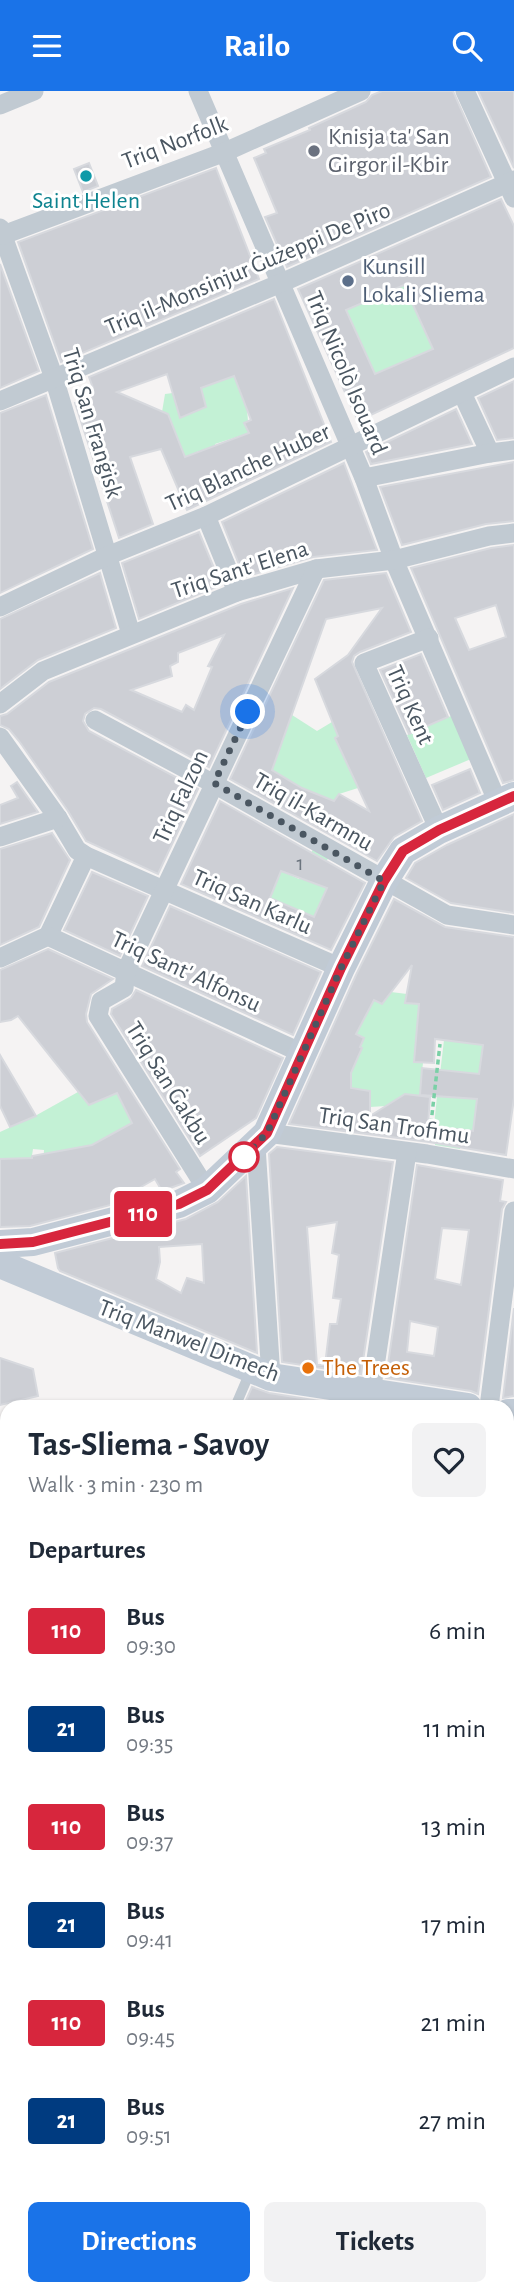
<!DOCTYPE html>
<html lang="en">
<head>
<meta charset="utf-8">
<style>
	body { margin:0; font-family:"Alegreya Sans",sans-serif; background:#f2f2f3; color:#1f2937; height:100vh; display:flex; flex-direction:column; font-size:26px; white-space:nowrap }
	* { box-sizing:border-box; margin:0 }
	p { font-size:23px; color:#747a83 }
	.icon { flex:none; width:38px; height:38px; fill:none; stroke:currentColor; stroke-width:2; stroke-linecap:round; stroke-linejoin:round }
	.map { position:relative; flex:1; overflow:hidden }
	.drawer { position:absolute; left:0px; top:1309px; width:514px; height:896px; display:flex; flex-direction:column; background:#fff; border-radius:21px 21px 0 0; box-shadow:0 2px 5px #0004 }
	.drawer>* { flex:none }
	.badge { padding:0 14px; border-radius:5px; font-size:24px; line-height:46px }
	.you { position:absolute; width:35px; height:35px; margin:-18px; border:5px solid #fff; border-radius:50%; background:#1a73e8; box-shadow:0 0 0 10px #1a73e833 }
	.map>.badge { position:absolute; translate:-50% -50%; box-shadow:0 0 0 4px #fff }
	h2 { padding:0 28px; font-size:26px; line-height:63px }
	.round { display:grid; place-items:center; flex:none; width:74px; height:74px; border-radius:10px; background:#f2f2f3 }
	.summary { display:flex; align-items:center; justify-content:space-between; height:119px; padding:0 28px }
	h1 { font-size:33px; font-weight:600; line-height:52px }
	.primary-button { display:flex; gap:14px; margin-top:auto; padding:14px 28px }
	.primary-button a { flex:1; height:80px; border-radius:10px; background:#1a73e8; color:#fff; font-size:28px; font-weight:600; line-height:80px; text-align:center }
	.primary-button a+a { background:#f2f2f3; color:#1f2937 }
	ul { padding:0; list-style:none }
	li { display:flex; align-items:center; gap:21px; height:98px; padding:0 28px }
	li div { flex:1 }
	li b { display:block; font-size:26px }
	li em { font-style:normal }
	li .badge { min-width:77px; font-weight:700; text-align:center }
	header { display:flex; justify-content:space-between; align-items:center; height:91px; padding:0 28px; background:#1a73e8; color:#fff; font-size:32px; font-weight:600 }
	.map>svg:first-child { display:block }
</style>
</head>
<body>
<header><svg class="icon" aria-label="menu" viewBox="0 0 24 24"><path d="M4 6h16M4 12h16M4 18h16"/></svg>Railo<svg class="icon" aria-label="search" viewBox="0 0 24 24"><circle cx="10" cy="10" r="6"/><path d="M15 15l6 6"/></svg></header>
<div class="map">
<svg width="514" height="2205" viewBox="0 0 514 2205">
	<rect width="100%" height="100%" fill="#f5f3f3"/>
	<g fill="#c3f1d5">
		<path d="M404 194 433 258 375 283 346 219Z"/>
		<path d="M253 277 247 318 249 342 215 353 217 359 202 366 199 360 185 366 179 351 161 358 157 351 165 303 173 302 206 316 201 297Z"/>
		<path d="M292 624 317 640 332 631 338 645 335 647 358 697 339 703 335 710 302 697 272 679Z"/>
		<path d="M451 625 471 668 426 687 407 644Z"/>
		<path d="M313 758 328 767 317 793 327 797 308 838 270 807 281 780 299 788Z"/>
		<path d="M391 901 407 903 405 912 419 913 414 971 423 972 420 997 431 999 430 1006 409 1004 386 1015 370 1016V1000L351 997 338 977 354 975 364 947 356 943 370 907Z"/>
		<path d="M499 928 483 984 438 1000 444 949Z"/>
		<path d="M78 1001 89 1014 117 1002 132 1032 92 1054 66 1059 43 1079 44 1059 33 1058 31 1071H28V1067H21L20 1084 13 1069 0 1067V1041L35 1025Z"/>
		<path d="M437 1005 477 1008 473 1040 456 1038 455 1045 461 1046 460 1058 435 1054 436 1036 434 1035Z"/>
	</g>
	<path fill="#90daee" d="M514 1872V2205H72L78 2198H508V1874Z"/>
	<g fill="#cdcfd5" stroke="#d7d9de" stroke-width="2" fill-rule="evenodd">
		<path d="M382 0H453L491 86 287 176 265 126 277 122 254 67 266 62 264 58 310 39 309 37 366 11 372 4Z"/>
		<path d="M478 0H514V77Z"/>
		<path d="M89 72 98 95 83 101 74 78Z"/>
		<path d="M216 77 259 188 61 271 18 151Z"/>
		<path d="M501 108 514 135V257L358 330 298 198ZM404 194 433 258 375 283 346 219Z"/>
		<path d="M0 173 39 280 0 297Z"/>
		<path d="M274 208 331 351 187 419 161 358 130 366 153 433 119 447 75 312 88 308 93 297 89 286ZM167 283 180 327 206 316 201 297 234 285 251 329 244 332 249 342 185 366 168 323 117 301Z"/>
		<path d="M514 290V347L497 349 478 307Z"/>
		<path d="M46 304 93 458 0 502V322Z"/>
		<path d="M456 318 472 353 371 373 366 361Z"/>
		<path d="M514 371V430L486 433 402 454 380 396Z"/>
		<path d="M344 372 377 459 313 466 244 486 222 431Z"/>
		<path d="M199 441 221 494 139 528 122 472Z"/>
		<path d="M514 454V689L503 692 411 477 491 457ZM496 514 506 546 469 559 455 527Z"/>
		<path d="M100 482 116 537 38 569 0 598V528Z"/>
		<path d="M386 482 411 541 360 561 354 565 352 571 422 730 394 746 377 770 230 688 324 489ZM382 517 348 564 315 588 338 645 335 647 369 720 339 703 334 710 302 697 272 679 326 528Z"/>
		<path d="M293 497 209 676 101 618 94 617 85 623 83 630 89 640 198 698 158 783 86 750 68 720 19 650 9 638 0 634V625L7 623 49 591 241 513ZM224 544 208 575 212 576 194 619 186 614 182 621 131 599 172 585 170 575 178 571V562Z"/>
		<path d="M421 563 448 626 409 643 380 579Z"/>
		<path d="M470 678 480 702 443 719 432 694Z"/>
		<path d="M17 691 38 721 0 733V714L18 707 11 695Z"/>
		<path d="M220 710 365 792 331 859 181 793ZM281 780 327 797 314 826 270 807Z"/>
		<path d="M514 723V822L451 812 406 787 415 772 447 754Z"/>
		<path d="M52 742 70 769 39 836 0 854V758Z"/>
		<path d="M92 781 148 805 120 865 64 839Z"/>
		<path d="M394 808 445 836 514 846V1007L506 1064 429 1051 289 1033 356 884ZM412 874 405 912 419 913 414 971 434 972 435 948 483 954 479 983 422 977 420 1004 477 1008 473 1040 456 1038 455 1042 428 1033 430 1006 405 1003 370 1025V1000L351 997V982L362 957 360 956 364 947 356 943 374 909 382 913Z"/>
		<path d="M170 815 321 881 293 944 142 875Z"/>
		<path d="M48 858 113 888 91 903 86 923 87 931 180 1078 176 1081 184 1092 162 1100 155 1088 120 1108 122 1111 30 1135 0 1136V1068L32 1067V1065L92 1054 132 1032 117 1002 89 1014 18 925 11 929 0 931V879Z"/>
		<path d="M136 899 283 967 256 1027 200 1065 111 923 112 918 131 907Z"/>
		<path d="M0 964 36 1025 10 1036 0 1015Z"/>
		<path d="M277 1056 393 1071 361 1283 282 1271 269 1063ZM337 1131 332 1162 339 1164 333 1207 341 1208 337 1233H330L325 1274H317L307 1136Z"/>
		<path d="M417 1074 503 1089 500 1110 506 1111 502 1118 478 1303 471 1300 386 1287ZM442 1137 469 1139 461 1194 435 1188ZM410 1230 438 1236 434 1265 407 1261Z"/>
		<path d="M246 1085 257 1262 60 1180 58 1177 55 1162 186 1128 218 1111ZM202 1153 204 1192 187 1187 181 1202 156 1188 160 1171 159 1156Z"/>
		<path d="M514 1217V1305L503 1307Z"/>
		<path d="M0 1267 33 1278 38 1305 0 1314Z"/>
		<path d="M252 1296 269 1302 358 1316H243Z"/>
	</g>
	<g fill="none" stroke-linecap="round" stroke-linejoin="round">
		<g stroke="#7ad0a6" stroke-width="3.5" stroke-dasharray="5 3.5" stroke-linecap="butt">
			<path d="M430 1041 440 953"/>
			<path d="M45 2205 50 2198"/>
		</g>
		<g stroke="#c1cad2" stroke-width="10">
			<path d="M235 1316 250 1281"/>
			<path d="M0 1460 7 1458"/>
		</g>
		<g stroke="#c1cad2" stroke-width="19">
			<path d="M198 0 364 387 394 469 498 712"/>
			<path d="M465 0 514 107"/>
			<path d="M0 14 34 0"/>
			<path d="M0 137 54 287 131 543"/>
			<path d="M0 142 3 144 225 61 361 0"/>
			<path d="M462 302 490 362"/>
			<path d="M0 310 281 192 514 89"/>
			<path d="M364 387 490 362 514 359"/>
			<path d="M206 425 237 501"/>
			<path d="M0 516 107 465 206 425 514 276"/>
			<path d="M429 547 364 572 439 739"/>
			<path d="M0 613 43 580 237 501 316 478 394 469 489 445 514 442"/>
			<path d="M95 629 214 693 447 824 514 834"/>
			<path d="M0 646 58 727 77 759 86 765 341 877"/>
			<path d="M0 746 58 727"/>
			<path d="M48 845 86 765"/>
			<path d="M0 867 48 845 304 963"/>
			<path d="M267 1042 427 1063 514 1078"/>
			<path d="M256 1055 271 1286"/>
			<path d="M207 1099 98 925 101 910 124 897 126 880 316 478"/>
			<path d="M371 1302 407 1061"/>
			<path d="M489 1316 514 1120"/>
			<path d="M0 1365 7 1363"/>
			<path d="M508 1510 514 1511"/>
			<path d="M0 1521 7 1519"/>
			<path d="M0 1745 7 1743"/>
			<path d="M0 1762 7 1782"/>
			<path d="M0 1848 7 1853"/>
			<path d="M0 1893 7 1891"/>
		</g>
		<g stroke="#c1cbd6" stroke-width="28">
			<path d="M0 1153 33 1151 179 1113 207 1099 267 1042 341 877 384 790 403 760 439 739 514 705"/>
			<path d="M0 1173 271 1286 468 1316"/>
			<path d="M508 1322H514"/>
			<path d="M508 1802 514 1800"/>
			<path d="M508 1832 514 1830"/>
			<path d="M0 2175 7 2166"/>
			<path d="M15 2205 20 2198"/>
		</g>
	</g>
	<g fill="none" stroke-linecap="round" stroke-linejoin="round">
		<defs>
			<path id="line" d="M0 1153 33 1151 179 1113 207 1099 267 1042 341 877 384 790 403 760 439 739 514 705"/>
		</defs>
		<use href="#line" stroke="#fff" stroke-width="16"/>
		<use href="#line" stroke="#d7263d" stroke-width="10"/>
		<path stroke="#4a5661" stroke-width="7" stroke-dasharray="0 12.6" d="M244 1066 240 1070 267 1042 341 877 384 790 214 692 248 621"/>
	</g>
	<circle fill="#6b7280" stroke="#fff" stroke-width="2.5" cx="314" cy="60" r="7"/>
	<circle fill="#0f9aa8" stroke="#fff" stroke-width="2.5" cx="86" cy="85" r="7"/>
	<circle fill="#5c6f8a" stroke="#fff" stroke-width="2.5" cx="348" cy="190" r="7"/>
	<circle fill="#fff" stroke="#d7263d" stroke-width="3.5" cx="244" cy="1066" r="14"/>
	<circle fill="#e8710a" stroke="#fff" stroke-width="2.5" cx="308" cy="1277" r="7"/>
	<g text-anchor="middle" dominant-baseline="central" stroke-width="6" stroke-linejoin="round" paint-order="stroke">
		<g font-size="21" fill="#6b747e">
			<text x="300" y="772">1</text>
		</g>
		<g font-size="24" fill="#5b616d" stroke="#fff" text-anchor="start">
			<text x="328" y="46">Knisja ta' San<tspan x="328" dy="28">Girgor il-Kbir</tspan></text>
		</g>
		<g font-size="24" fill="#4a5661" stroke="#fff">
			<text transform="translate(175 52) rotate(-21)">Triq Norfolk</text>
			<text transform="translate(248 178) rotate(-23)">Triq il-Monsinjur Ġużeppi De Piro</text>
			<text transform="translate(346 282) rotate(67)">Triq Nicolò Isouard</text>
			<text transform="translate(92 332) rotate(73)">Triq San Franġisk</text>
			<text transform="translate(248 377) rotate(-25)">Triq Blanche Huber</text>
			<text transform="translate(240 479) rotate(-18)">Triq Sant' Elena</text>
			<text transform="translate(410 614) rotate(66)">Triq Kent</text>
			<text transform="translate(181 706) rotate(-65)">Triq Falzon</text>
			<text transform="translate(313 721) rotate(30)">Triq il-Karmnu</text>
			<text transform="translate(252 811) rotate(24)">Triq San Karlu</text>
			<text transform="translate(186 881) rotate(25)">Triq Sant' Alfonsu</text>
			<text transform="translate(168 992) rotate(58)">Triq San Ġakbu</text>
			<text transform="translate(394 1035) rotate(8)">Triq San Trofimu</text>
			<text transform="translate(189 1250) rotate(21)">Triq Manwel Dimech</text>
		</g>
		<g font-size="24" fill="#0d838f" stroke="#fff">
			<text x="86" y="110">Saint Helen</text>
		</g>
		<g font-size="24" fill="#4e5e75" stroke="#fff" text-anchor="start">
			<text x="362" y="176">Kunsill<tspan x="362" dy="28">Lokali Sliema</tspan></text>
		</g>
		<g font-size="24" fill="#c56008" stroke="#fff" text-anchor="start">
			<text x="322" y="1277">The Trees</text>
		</g>
	</g>
</svg>
<div class="you" style="left:248px;top:621px"></div>
<b class="badge" style="left:143px;top:1123px;background:#d7263d;color:#fff">110</b>
<section class="drawer">
<div class="summary"><div><h1>Tas-Sliema - Savoy</h1><p>Walk · 3 min · 230 m</p></div><a class="round"><svg class="icon" aria-label="heart" viewBox="0 0 24 24"><path d="M12 20l-8-8c-3-5 5-10 8-4 3-6 11-1 8 4z"/></svg></a></div>
<h2>Departures</h2>
<ul>
<li><span class="badge" style="background:#d7263d;color:#fff">110</span><div><b>Bus</b><p>09:30</p></div><em>6 min</em></li>
<li><span class="badge" style="background:#003b80;color:#fff">21</span><div><b>Bus</b><p>09:35</p></div><em>11 min</em></li>
<li><span class="badge" style="background:#d7263d;color:#fff">110</span><div><b>Bus</b><p>09:37</p></div><em>13 min</em></li>
<li><span class="badge" style="background:#003b80;color:#fff">21</span><div><b>Bus</b><p>09:41</p></div><em>17 min</em></li>
<li><span class="badge" style="background:#d7263d;color:#fff">110</span><div><b>Bus</b><p>09:45</p></div><em>21 min</em></li>
<li><span class="badge" style="background:#003b80;color:#fff">21</span><div><b>Bus</b><p>09:51</p></div><em>27 min</em></li>
</ul>
<div class="primary-button"><a>Directions</a><a>Tickets</a></div>
</section>
</div>
</body>
</html>
